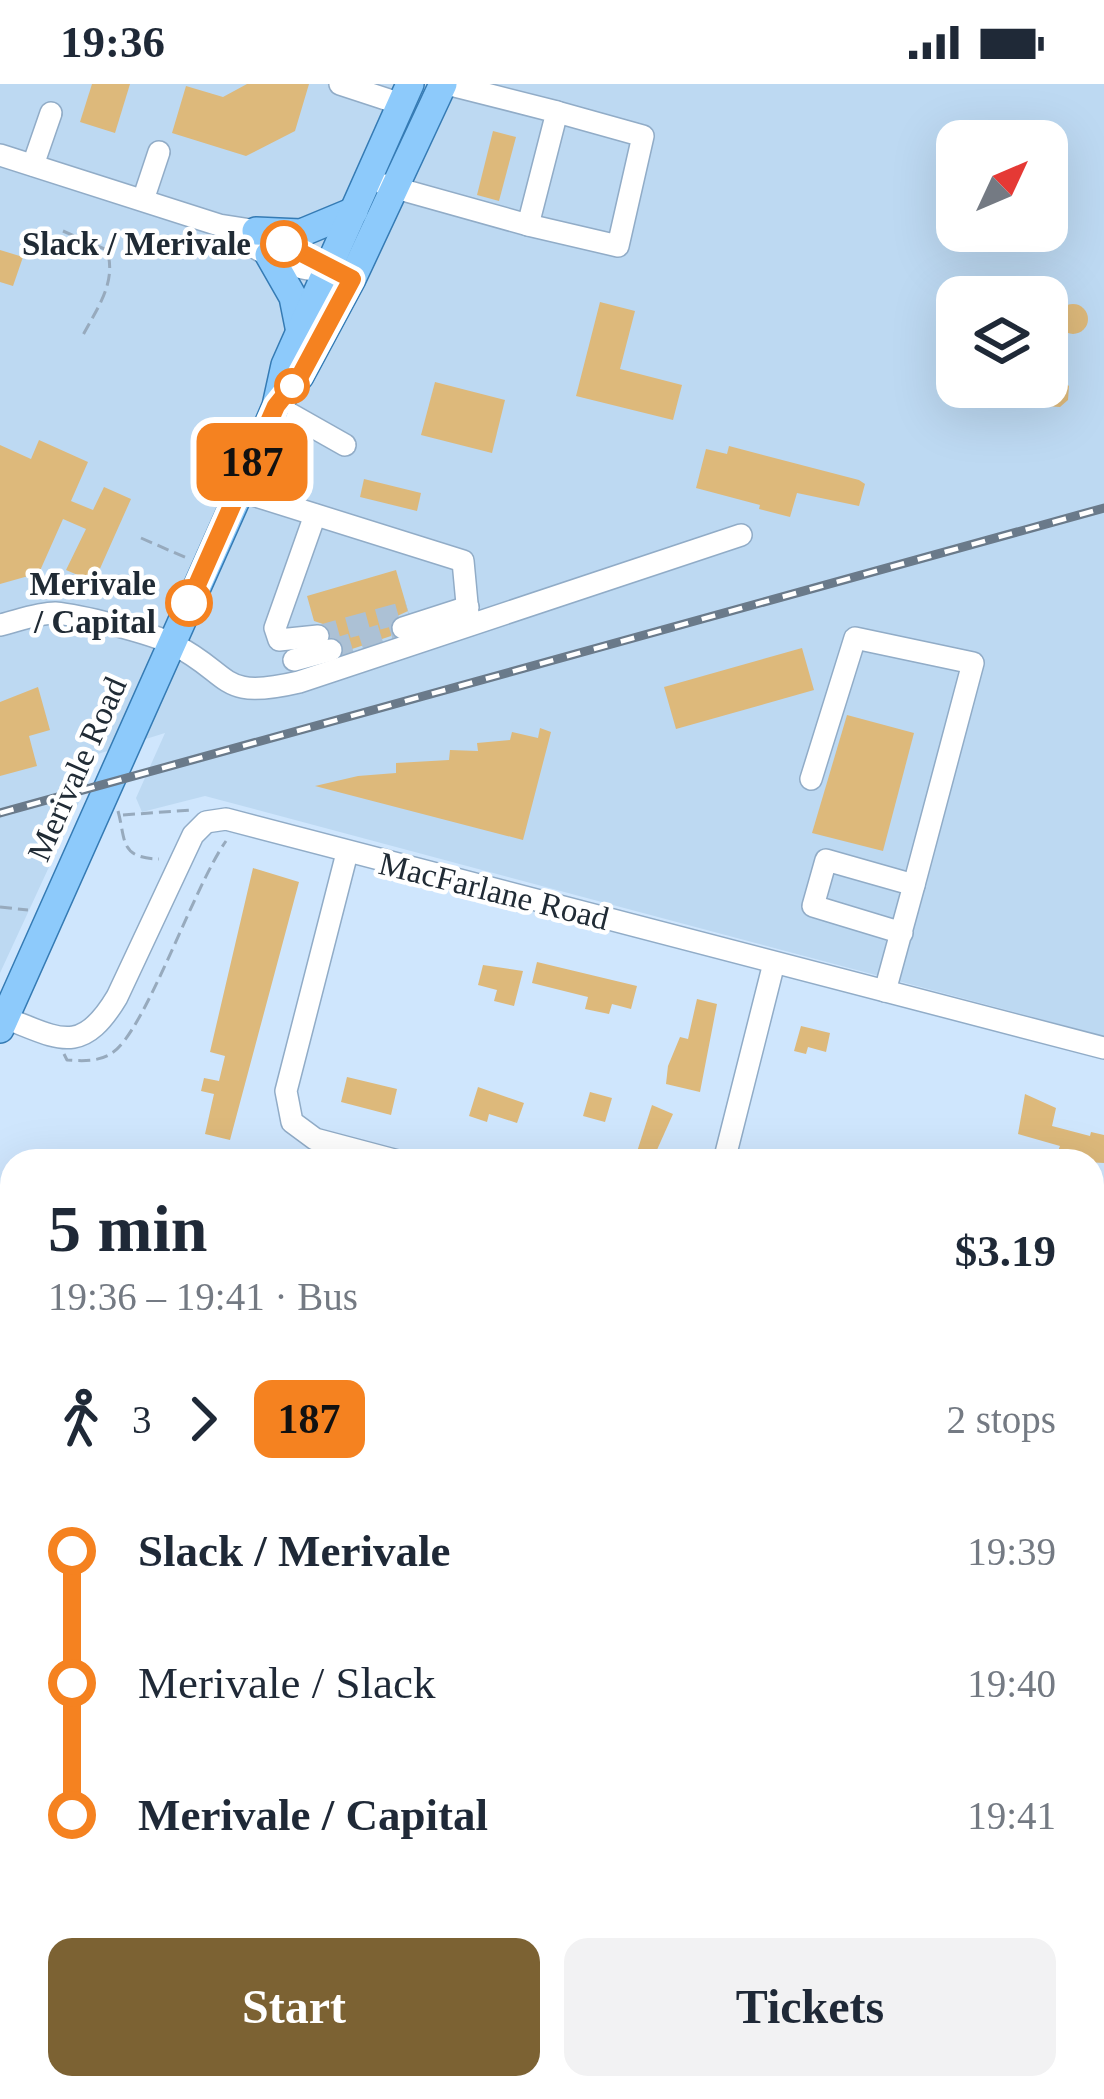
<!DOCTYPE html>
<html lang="en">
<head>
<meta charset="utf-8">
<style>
	body { margin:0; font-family:Georgia,serif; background:#f2f2f3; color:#1f2937; height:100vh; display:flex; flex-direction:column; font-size:45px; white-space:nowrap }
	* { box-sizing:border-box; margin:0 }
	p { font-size:39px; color:#747a83 }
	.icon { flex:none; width:66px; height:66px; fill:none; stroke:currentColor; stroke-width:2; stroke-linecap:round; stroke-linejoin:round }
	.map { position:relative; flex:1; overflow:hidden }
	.sheet { position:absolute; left:0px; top:1065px; width:1104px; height:951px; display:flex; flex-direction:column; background:#fff; border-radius:36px 36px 0 0; box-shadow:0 12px 48px #0002 }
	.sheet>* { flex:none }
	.badge { padding:0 24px; border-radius:18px; font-size:42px; line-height:78px }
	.needle { width:78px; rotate:46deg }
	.fabs { position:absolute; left:936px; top:36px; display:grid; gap:24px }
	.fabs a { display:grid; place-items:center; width:132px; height:132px; border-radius:24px; background:#fff; box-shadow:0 12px 48px #0002; font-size:60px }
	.map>.badge { position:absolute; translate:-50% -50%; box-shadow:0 0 0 6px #fff }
	.legs { display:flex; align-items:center; gap:18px; height:132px; padding:0 48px; font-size:39px }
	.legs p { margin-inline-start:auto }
	.summary { display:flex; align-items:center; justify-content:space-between; height:204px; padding:0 48px }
	h1 { font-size:66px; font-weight:700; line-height:90px }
	.action { display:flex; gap:24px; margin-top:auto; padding:24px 48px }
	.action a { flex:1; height:138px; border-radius:24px; background:#7c6233; color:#fff; font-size:48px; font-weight:700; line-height:138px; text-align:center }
	.action a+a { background:#f2f2f3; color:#1f2937 }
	ul { padding:0 48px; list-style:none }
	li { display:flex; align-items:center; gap:42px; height:132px; font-size:45px }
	li i { display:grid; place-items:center; width:18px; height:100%; margin:0 15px; background:currentColor }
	li i::after { content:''; width:30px; height:30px; margin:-15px; border:9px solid; border-radius:50%; background:#fff }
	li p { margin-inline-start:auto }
	li:first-child i { background:linear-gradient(#0000 50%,currentColor 0) }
	li:last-child i { background:linear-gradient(currentColor 50%,#0000 0) }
	.status { display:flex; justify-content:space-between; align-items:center; height:84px; padding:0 60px; background:#fff; direction:ltr }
	.status svg { height:33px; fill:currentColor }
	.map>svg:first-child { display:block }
</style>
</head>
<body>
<div class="status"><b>19:36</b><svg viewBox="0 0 49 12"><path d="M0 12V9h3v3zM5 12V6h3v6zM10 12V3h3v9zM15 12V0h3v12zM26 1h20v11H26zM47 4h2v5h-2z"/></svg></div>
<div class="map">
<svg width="1104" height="2015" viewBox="0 0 1104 2015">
	<rect width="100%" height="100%" fill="#cfe6fd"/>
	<path fill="#bdd9f2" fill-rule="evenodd" d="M0 0H1104V952L205 712 142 728 136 714 165 649 85 674 79 718 0 889ZM957 57H1047V147H957ZM957 213H1047V303H957Z"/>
	<g fill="#ddb97b">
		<path d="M92 0H130L115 49 80 38Z"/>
		<path d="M247 0H309L295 47 246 72 172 49 186 2 223 13Z"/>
		<path d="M493 47 516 53 499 117 477 111Z"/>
		<path d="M0 166 23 173 13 202 0 198Z"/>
		<path d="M997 201 1031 209 1030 213H969V209Z"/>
		<path d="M600 218 635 227 620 285 682 301 673 336 576 312Z"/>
		<circle cx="1073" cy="235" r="15"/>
		<path d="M1047 292 1059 293 1069 302 1068 316 1060 323 1046 322 1039 314 1037 303H1047Z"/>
		<path d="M435 298 505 316 492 369 421 351Z"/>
		<path d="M39 356 88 378 71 417 93 426 104 403 131 415 94 498 66 486 86 445 63 435 39 489 0 500V361L31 375Z"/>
		<path d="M729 362 859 396 865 400 859 422 797 409 790 433 759 425 760 421 696 404 706 365 727 370Z"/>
		<path d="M364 395 421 409 417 427 360 413Z"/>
		<path d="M396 486 408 527 391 535V552L346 567 342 556 333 551 329 542 314 537 307 512Z"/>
		<path d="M802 564 814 606 676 645 664 603Z"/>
		<path d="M38 603 50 646 29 652 37 682 0 692V618Z"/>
		<path d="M847 631 914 649 883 767 812 749Z"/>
		<path d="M540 644 551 648 523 756 315 702 358 692 396 689V679L449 676 450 666 478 667 477 659 510 656 512 648 538 654Z"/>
		<path d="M253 784 299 798 230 1056 205 1050 214 1010 201 1007 204 994 219 997 225 972 210 968Z"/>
		<path d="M537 878 637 902 631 925 612 920 609 930 585 925 588 913 532 899Z"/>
		<path d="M483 881 523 887 514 922 494 917 497 906 478 901Z"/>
		<path d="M697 915 717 920 700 1008 666 1000 668 982 680 953 688 955Z"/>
		<path d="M801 942 830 949 826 968 808 963 806 970 794 967Z"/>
		<path d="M347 993 397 1005 391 1031 341 1018Z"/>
		<path d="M478 1003 524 1019 517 1039 489 1030 487 1038 469 1032Z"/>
		<path d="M590 1008 612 1014 605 1038 583 1032Z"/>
		<path d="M1025 1010 1056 1024 1052 1042 1090 1052 1091 1048 1104 1051V1079L1066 1077 1068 1070 1058 1067 1060 1062 1018 1050Z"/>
		<path d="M652 1021 673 1030 652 1077H634Z"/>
		<path d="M0 1242 12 1245V1291L0 1288Z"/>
	</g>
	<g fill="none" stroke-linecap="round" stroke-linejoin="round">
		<g stroke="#acc1d5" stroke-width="21" stroke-dasharray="21 10" stroke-linecap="butt">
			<path d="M318 552 408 527"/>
			<path d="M331 566 403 544"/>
		</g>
		<defs>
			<g id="minor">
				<path d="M340 0 401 20"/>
				<path d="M0 71 219 141 256 147 341 190"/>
				<path d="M33 81 51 29"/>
				<path d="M385 101 528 141 557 28 447 0"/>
				<path d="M143 116 159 68"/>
				<path d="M528 141 618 162 643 52 557 28"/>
				<path d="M226 145C254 164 288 187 323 186"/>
				<path d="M276 322 345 361"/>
				<path d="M240 407 463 477 469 541"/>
				<path d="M315 431 275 544 279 556 318 552"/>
				<path d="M0 541C17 537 38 529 55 529 80 531 150 549 173 560 234 591 218 617 299 598L741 451"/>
				<path d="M403 544 468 523"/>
				<path d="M294 576 331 566"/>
				<path d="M811 695 855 554 973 579 914 801"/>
				<path d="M347 769 286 1007 292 1038 315 1055 398 1077"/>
				<path d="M885 907 914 801 826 776 813 822 902 849"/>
				<path d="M0 932C57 953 80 975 117 913L193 751 206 738 226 735 1104 964"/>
				<path d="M724 1077 774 879"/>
				<path d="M0 1181 12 1184"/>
				<path d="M1092 1302 1104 1304"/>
				<path d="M0 1503 12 1506"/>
				<path d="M1092 1672 1104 1658"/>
				<path d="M0 1779 12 1788"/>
				<path d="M0 1868 12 1857"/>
				<path d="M0 1989 12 1995"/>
				<path d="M33 2004 58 2015"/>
				<path d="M574 2004 578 2015"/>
				<path d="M921 2004 966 2015"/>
				<path d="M119 2015 126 2007 140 2004"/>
				<path d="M781 2015 782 2004"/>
			</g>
			<g id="major">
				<path d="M256 147 301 149 354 127"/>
				<path d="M269 171 293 213 300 248"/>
				<path d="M286 309 300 292 352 195 443 0"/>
				<path d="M0 945 240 407 276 322 285 281 410 0"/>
			</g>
		</defs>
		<use href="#minor" stroke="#91acc7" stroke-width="24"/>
		<use href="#major" stroke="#357bb4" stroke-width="30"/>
		<g stroke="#97aabd" stroke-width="3" stroke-dasharray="12 6" stroke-linecap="butt">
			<path d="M63 147 107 166C117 199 97 224 82 253"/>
			<path d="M141 454 189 475"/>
			<path d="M118 727C126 756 119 774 159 775"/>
			<path d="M123 731 191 726"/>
			<path d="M0 823 28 826"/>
			<path d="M64 970 67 976C82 977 99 978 112 969 145 948 194 802 226 757"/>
			<path d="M265 2015 268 2004"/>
		</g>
		<use href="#minor" stroke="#fff" stroke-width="21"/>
		<use href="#major" stroke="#8dcafb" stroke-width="27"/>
		<defs>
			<path id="rail" d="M0 729 1104 424"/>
		</defs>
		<use href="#rail" stroke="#6a7a8a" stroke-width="9"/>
		<use href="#rail" stroke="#fff" stroke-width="4.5" stroke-dasharray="14" stroke-linecap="butt"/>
	</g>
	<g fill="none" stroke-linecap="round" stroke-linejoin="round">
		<defs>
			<path id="line-1" d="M189 519 276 322 300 292 352 195 284 160"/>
		</defs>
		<use href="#line-1" stroke="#fff" stroke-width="27"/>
		<use href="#line-1" stroke="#f58220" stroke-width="18"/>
	</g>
	<g fill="#fff" stroke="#f58220" stroke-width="6">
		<circle cx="284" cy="160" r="21"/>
		<circle cx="292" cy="302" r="15"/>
		<circle cx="189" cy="519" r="21"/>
	</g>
	<g text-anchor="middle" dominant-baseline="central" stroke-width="9" stroke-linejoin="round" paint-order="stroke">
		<g font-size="33" font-weight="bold" fill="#202b35" stroke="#fff" text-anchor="end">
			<text x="251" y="160">Slack / Merivale</text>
			<text x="156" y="500">Merivale<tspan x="156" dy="38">/ Capital</tspan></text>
		</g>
		<g font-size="33" fill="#202b35" stroke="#fff">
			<text transform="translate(77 685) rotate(-66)">Merivale Road</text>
			<text transform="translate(494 807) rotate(14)">MacFarlane Road</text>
		</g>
	</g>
</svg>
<div class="fabs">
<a><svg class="needle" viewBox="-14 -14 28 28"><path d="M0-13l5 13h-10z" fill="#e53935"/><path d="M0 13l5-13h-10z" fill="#747a83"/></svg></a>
<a><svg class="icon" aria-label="layers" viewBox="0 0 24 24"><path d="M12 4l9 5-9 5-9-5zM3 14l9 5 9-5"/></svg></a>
</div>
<b class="badge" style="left:252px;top:378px;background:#f58220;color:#111">187</b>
<section class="sheet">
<div class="summary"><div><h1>5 min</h1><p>19:36 – 19:41 · Bus</p></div><b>$3.19</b></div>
<div class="legs"><svg class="icon" aria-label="walk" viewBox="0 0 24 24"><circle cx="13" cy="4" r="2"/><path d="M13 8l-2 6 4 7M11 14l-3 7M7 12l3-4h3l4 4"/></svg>3<svg class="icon" aria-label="forward" viewBox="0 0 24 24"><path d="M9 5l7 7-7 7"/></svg><b class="badge" style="background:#f58220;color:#111">187</b><p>2 stops</p></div>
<ul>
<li><i style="color:#f58220"></i><b>Slack / Merivale</b><p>19:39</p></li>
<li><i style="color:#f58220"></i><span>Merivale / Slack</span><p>19:40</p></li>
<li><i style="color:#f58220"></i><b>Merivale / Capital</b><p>19:41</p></li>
</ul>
<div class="action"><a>Start</a><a>Tickets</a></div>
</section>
</div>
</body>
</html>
